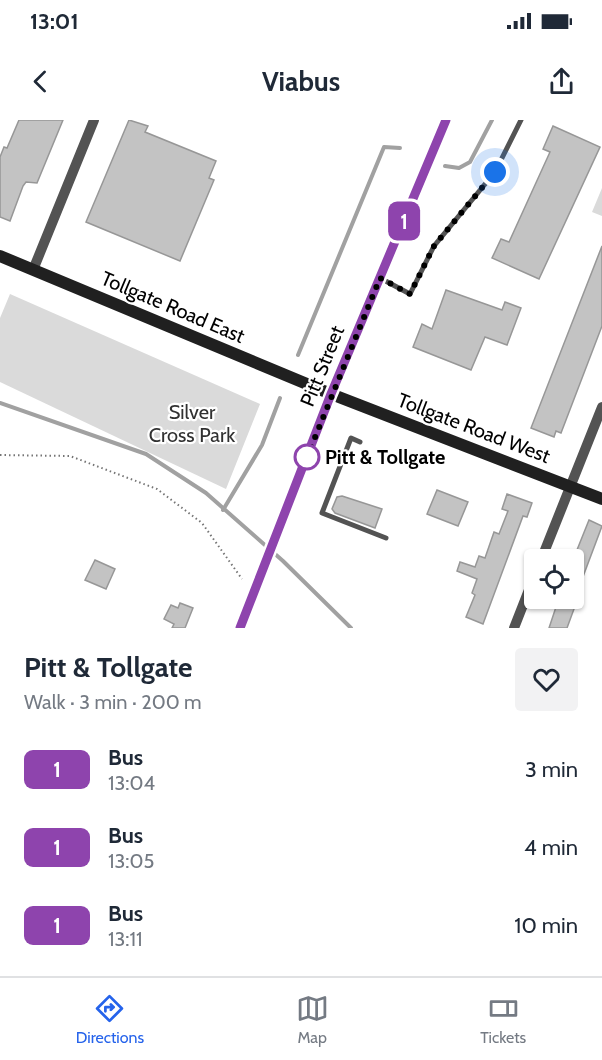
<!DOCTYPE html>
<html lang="en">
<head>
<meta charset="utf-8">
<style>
	body { margin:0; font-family:Cabin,sans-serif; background:#f2f2f3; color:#1f2937; height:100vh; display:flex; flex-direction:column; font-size:22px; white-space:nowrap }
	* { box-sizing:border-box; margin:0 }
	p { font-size:20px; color:#747a83 }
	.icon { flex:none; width:33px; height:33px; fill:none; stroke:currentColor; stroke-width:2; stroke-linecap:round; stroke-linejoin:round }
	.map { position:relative; height:508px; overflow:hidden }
	.sheet { display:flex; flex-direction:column; background:#fff; flex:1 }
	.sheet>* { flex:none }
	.badge { padding:0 12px; border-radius:9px; font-size:21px; line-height:39px }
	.tools { position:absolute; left:524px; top:429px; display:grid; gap:12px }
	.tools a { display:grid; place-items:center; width:60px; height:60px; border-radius:6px; background:#fff; box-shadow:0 2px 4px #0004; font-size:30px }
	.you { position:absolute; width:30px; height:30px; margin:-15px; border:4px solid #fff; border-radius:50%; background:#1a73e8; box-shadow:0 0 0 9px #1a73e833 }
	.map>.badge { position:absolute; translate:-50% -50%; box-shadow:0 0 0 3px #fff }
	.round { display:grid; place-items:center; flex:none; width:63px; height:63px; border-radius:6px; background:#f2f2f3 }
	.headline { display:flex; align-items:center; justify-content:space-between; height:102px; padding:0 24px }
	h1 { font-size:28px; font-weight:700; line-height:45px }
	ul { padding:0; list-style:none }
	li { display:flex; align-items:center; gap:18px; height:78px; padding:0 24px }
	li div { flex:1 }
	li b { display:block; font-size:22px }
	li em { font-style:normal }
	li .badge { min-width:66px; font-weight:700; text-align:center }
	.status { display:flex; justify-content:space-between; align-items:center; height:42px; padding:0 30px; background:#fff; direction:ltr }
	.status svg { height:16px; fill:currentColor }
	header { display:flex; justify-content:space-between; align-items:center; height:78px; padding:0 24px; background:#fff; font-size:27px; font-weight:700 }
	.dock { display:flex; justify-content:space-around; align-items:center; height:84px; border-top:2px solid #e0e1e3; background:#fff; font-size:16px; color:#747a83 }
	.dock a { display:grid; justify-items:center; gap:3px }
	.dock .on { color:#2563eb }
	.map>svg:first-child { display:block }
</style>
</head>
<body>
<div class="status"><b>13:01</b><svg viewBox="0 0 49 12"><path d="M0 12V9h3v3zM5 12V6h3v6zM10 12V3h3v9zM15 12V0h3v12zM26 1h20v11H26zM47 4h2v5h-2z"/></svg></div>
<header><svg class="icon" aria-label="back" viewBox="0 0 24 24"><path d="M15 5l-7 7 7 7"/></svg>Viabus<svg class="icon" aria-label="share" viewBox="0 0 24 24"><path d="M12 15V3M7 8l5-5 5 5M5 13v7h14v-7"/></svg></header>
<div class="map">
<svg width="602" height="508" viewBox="0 0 602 508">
	<rect width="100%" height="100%" fill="#fff"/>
	<g fill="#dadada">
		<path d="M602 68V96L592 92Z"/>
		<path d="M10 174 260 284 226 369 0 262V198Z"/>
	</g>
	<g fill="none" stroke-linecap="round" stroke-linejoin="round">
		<g stroke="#a1a1a1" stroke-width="4">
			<path d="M445 46 459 48 470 42 492 0"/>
			<path d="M298 235 384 27 400 28"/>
			<path d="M0 283 146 334 206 373 283 441 351 508"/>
			<path d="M223 390 262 325 280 278"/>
		</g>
	</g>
	<g fill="#c3c3c3" stroke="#979797" stroke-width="1.5">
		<path d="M19 0H63L37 63 26 62 23 66 10 101 0 97V37L4 27 7 28Z"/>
		<path d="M129 0 148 6 145 12 216 41 209 58 214 60 180 141 86 102Z"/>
		<path d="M553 6 600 27 539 159 492 138 501 119 509 122 550 32 543 29Z"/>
		<path d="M602 126V206L561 313 556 311 554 317 531 308Z"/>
		<path d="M446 170 502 190 505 182 521 188 507 225 485 217 471 250 413 227 422 204 432 209Z"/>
		<path d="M437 370 468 382 458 406 427 394Z"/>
		<path d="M507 374 532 383 527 397 523 396 483 504 466 497 475 475 472 473 477 459 457 451 460 442 475 447 479 436 485 438 494 412 499 414 508 391 502 389Z"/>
		<path d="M342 376 382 389 375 408 335 393 332 389 337 377Z"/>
		<path d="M589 400 602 406 575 478H578L567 508H549L559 478H573V440Z"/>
		<path d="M95 440 115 449 106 469 85 460Z"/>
		<path d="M180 483 193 488 185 508H172L174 504 164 499 171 485 178 488Z"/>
	</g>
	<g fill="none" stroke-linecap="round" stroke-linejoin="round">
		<path stroke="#757575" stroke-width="2" stroke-dasharray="1.5 3" stroke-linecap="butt" d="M0 335 70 336 157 369 202 403 242 459"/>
		<g stroke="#535353" stroke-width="5">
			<path d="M380 158 410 174 434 126 495 52 521 0"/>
			<path d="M360 322 351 318 322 393 386 418"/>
		</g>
		<g stroke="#535353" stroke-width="10">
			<path d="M33 150 94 0"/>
			<path d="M541 440 602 287"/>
			<path d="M514 508 534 457"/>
		</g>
		<g stroke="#202020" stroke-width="12">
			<path d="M0 136 331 274 602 379"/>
			<path d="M240 508 331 274 446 0"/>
		</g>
	</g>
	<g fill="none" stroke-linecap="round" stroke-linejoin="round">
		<defs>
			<path id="line" d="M240 508 331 274 446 0"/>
		</defs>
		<use href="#line" stroke="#fff" stroke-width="14"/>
		<use href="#line" stroke="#8e44ad" stroke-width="9"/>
		<path stroke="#000" stroke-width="6" stroke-dasharray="0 10.8" d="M307 337 380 158 410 174 434 126 495 52"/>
	</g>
	<circle fill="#fff" stroke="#8e44ad" stroke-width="3" cx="307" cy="337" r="12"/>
	<g text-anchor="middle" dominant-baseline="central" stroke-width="4.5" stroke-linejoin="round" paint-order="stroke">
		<g font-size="20" fill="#000" stroke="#fff">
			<text transform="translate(173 187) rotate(23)">Tollgate Road East</text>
			<text transform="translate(322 246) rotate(-68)">Pitt Street</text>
			<text transform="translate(474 308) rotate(21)">Tollgate Road West</text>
		</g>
		<g font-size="20" fill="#313131" stroke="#fff">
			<text x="192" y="292">Silver<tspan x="192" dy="23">Cross Park</tspan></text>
		</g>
		<g font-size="20" font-weight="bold" fill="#000" stroke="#fff" text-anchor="start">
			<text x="325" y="337">Pitt &amp; Tollgate</text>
		</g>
	</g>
</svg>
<div class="tools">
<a><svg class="icon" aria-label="locate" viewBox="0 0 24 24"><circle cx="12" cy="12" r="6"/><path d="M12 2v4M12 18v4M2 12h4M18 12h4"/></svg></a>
</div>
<div class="you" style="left:495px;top:52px"></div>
<b class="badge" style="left:404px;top:101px;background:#8e44ad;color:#fff">1</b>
</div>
<section class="sheet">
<div class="headline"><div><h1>Pitt &amp; Tollgate</h1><p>Walk · 3 min · 200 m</p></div><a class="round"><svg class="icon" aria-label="heart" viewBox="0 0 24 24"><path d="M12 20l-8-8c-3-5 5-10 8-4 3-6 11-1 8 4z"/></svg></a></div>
<ul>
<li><span class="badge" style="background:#8e44ad;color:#fff">1</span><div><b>Bus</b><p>13:04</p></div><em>3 min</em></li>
<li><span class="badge" style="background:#8e44ad;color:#fff">1</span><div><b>Bus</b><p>13:05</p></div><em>4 min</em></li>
<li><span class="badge" style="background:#8e44ad;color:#fff">1</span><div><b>Bus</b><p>13:11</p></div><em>10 min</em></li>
</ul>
</section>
<nav class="dock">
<a class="on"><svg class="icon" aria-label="directions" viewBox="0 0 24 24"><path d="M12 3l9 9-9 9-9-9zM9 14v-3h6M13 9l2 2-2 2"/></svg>Directions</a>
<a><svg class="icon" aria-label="map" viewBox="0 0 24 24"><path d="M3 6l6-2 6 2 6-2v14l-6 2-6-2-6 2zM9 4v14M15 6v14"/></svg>Map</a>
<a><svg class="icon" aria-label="tickets" viewBox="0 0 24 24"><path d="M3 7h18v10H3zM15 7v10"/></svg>Tickets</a>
</nav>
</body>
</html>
